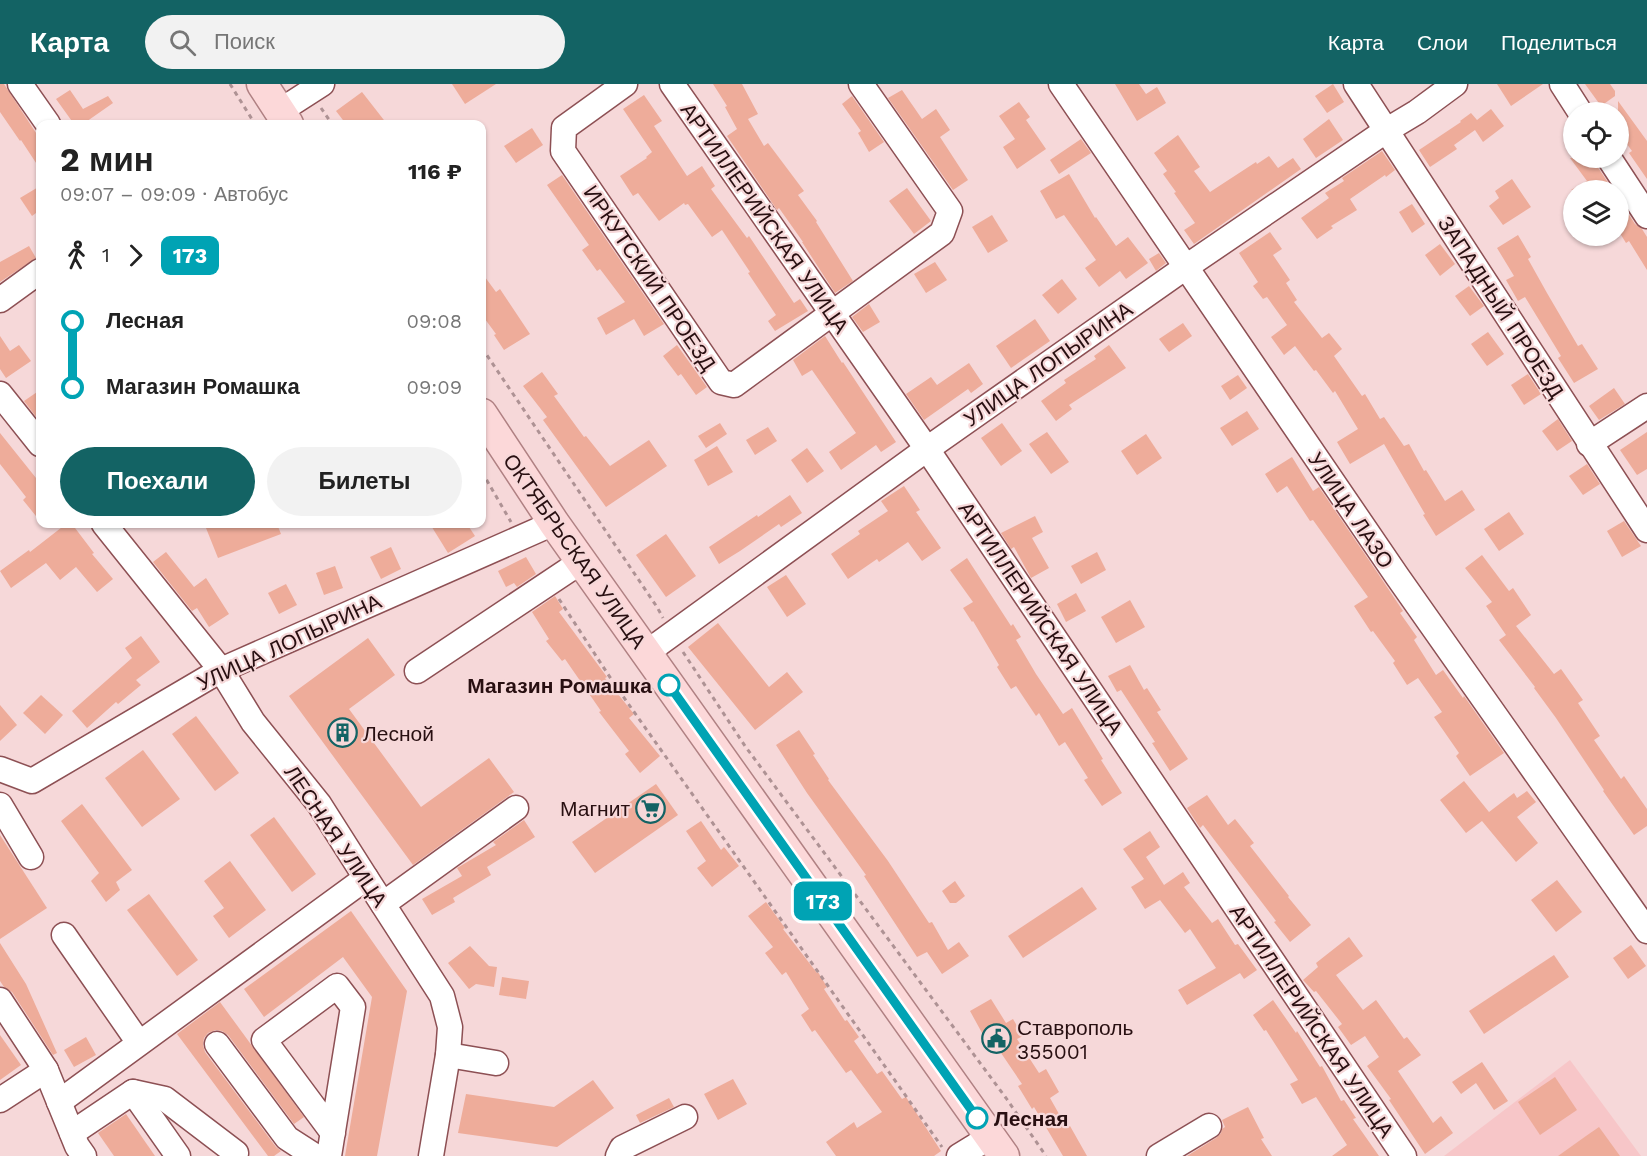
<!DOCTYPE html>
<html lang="ru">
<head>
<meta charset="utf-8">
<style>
	body { margin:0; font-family:"Work Sans",sans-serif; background:#f2f2f2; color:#222; height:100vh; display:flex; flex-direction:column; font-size:22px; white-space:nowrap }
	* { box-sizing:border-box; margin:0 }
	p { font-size:20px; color:#767676 }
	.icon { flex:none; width:33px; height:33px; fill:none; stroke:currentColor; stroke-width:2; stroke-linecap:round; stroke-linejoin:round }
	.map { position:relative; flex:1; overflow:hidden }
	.drawer { position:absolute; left:36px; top:36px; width:450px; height:408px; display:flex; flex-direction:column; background:#fff; border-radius:12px; box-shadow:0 2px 4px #0004 }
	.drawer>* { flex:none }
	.badge { padding:0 12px; border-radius:9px; font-size:21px; line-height:39px }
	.controls { position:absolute; left:1563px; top:18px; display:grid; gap:12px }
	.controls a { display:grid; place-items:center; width:66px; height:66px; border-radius:50%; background:#fff; box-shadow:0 2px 4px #0004; font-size:30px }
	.map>.badge { position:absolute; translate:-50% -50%; box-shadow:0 0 0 3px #fff }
	.legs { display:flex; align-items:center; gap:9px; height:66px; padding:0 24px; font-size:20px }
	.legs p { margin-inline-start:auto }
	.overview { display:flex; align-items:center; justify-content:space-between; height:102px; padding:0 24px }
	h1 { font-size:33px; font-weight:700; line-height:45px }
	.button { display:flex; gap:12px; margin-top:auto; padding:12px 24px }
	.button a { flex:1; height:69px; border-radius:36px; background:#136364; color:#fff; font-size:24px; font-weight:700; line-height:69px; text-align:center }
	.button a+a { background:#f2f2f2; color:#222 }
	ul { padding:0 24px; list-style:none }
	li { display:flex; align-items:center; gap:21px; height:66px; font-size:22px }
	li i { display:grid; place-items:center; width:9px; height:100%; margin:0 8px; background:currentColor }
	li i::after { content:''; width:15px; height:15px; margin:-8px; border:4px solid; border-radius:50%; background:#fff }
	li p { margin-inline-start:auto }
	li:first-child i { background:linear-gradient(#0000 50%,currentColor 0) }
	li:last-child i { background:linear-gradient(currentColor 50%,#0000 0) }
	header { display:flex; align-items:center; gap:36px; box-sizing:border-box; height:84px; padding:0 30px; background:#136364; color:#fff }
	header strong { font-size:28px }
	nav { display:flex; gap:33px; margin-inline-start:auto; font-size:21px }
	.search { width:420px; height:54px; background:#f2f2f2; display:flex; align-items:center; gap:15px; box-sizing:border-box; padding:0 21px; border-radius:33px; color:#767676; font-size:22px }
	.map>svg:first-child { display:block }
</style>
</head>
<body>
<header>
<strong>Карта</strong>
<div class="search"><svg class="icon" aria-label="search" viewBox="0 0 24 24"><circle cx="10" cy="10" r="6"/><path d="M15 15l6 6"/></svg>Поиск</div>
<nav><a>Карта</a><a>Слои</a><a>Поделиться</a></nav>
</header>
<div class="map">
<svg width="1647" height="1072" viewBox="0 0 1647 1072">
	<rect width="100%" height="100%" fill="#f6d8d9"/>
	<path fill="#f7c6c8" d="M1570 976 1641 1072H1444Z"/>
	<g fill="#eeac9a">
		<path d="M0 0H4L40 55V85L21 56 20 57 0 28Z"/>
		<path d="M452 0H496L465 20Z"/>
		<path d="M713 0H742L758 30 748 35 764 62 768 59 804 107 798 111 817 137 816 138 853 197 835 209 802 158H803L779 124 777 126 727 52 737 45 725 23 727 22Z"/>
		<path d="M1115 0H1139L1146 10 1157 3 1166 19 1137 37Z"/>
		<path d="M1333 0 1344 18 1327 29 1315 12Z"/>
		<path d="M1497 0H1543L1511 22Z"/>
		<path d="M1585 0H1610L1615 7V12L1601 22Z"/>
		<path d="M70 6 83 25 108 12 113 19 83 40H74L56 15Z"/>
		<path d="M902 6 922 35 936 25 950 46 940 53 968 96 953 106 888 14Z"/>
		<path d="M362 8 387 40H346L336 27Z"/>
		<path d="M644 11 662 37 654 42 687 92 702 82 715 102 711 105 747 154 749 152 794 219 800 215 808 227 775 247 768 237 776 231 748 189 750 188 722 146 712 153 688 120 685 121 684 119 659 137 638 109 633 112 620 92 647 74 646 73 652 68 623 25Z"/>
		<path d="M852 12 884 58 869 68 858 49 861 47 842 20Z"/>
		<path d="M1618 17 1647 57V95L1629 69 1632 67 1618 48Z"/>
		<path d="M1019 18 1030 33 1026 36 1046 65 1017 85 1003 63 1015 55 999 32Z"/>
		<path d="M1491 25 1504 42 1483 58 1475 46 1454 61 1457 65 1430 83 1419 66 1461 38 1460 37 1471 29 1477 36Z"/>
		<path d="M1329 35 1343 56 1316 74 1303 55Z"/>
		<path d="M532 44 543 61 516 79 504 62Z"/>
		<path d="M1178 51 1200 83 1194 87 1210 108 1256 78 1257 80 1269 72 1278 84 1293 74 1301 85 1194 160 1184 146 1195 139 1174 109 1176 108 1163 90 1167 87 1154 69Z"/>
		<path d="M1081 55 1091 69 1059 90 1050 76Z"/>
		<path d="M1382 67 1395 86 1386 93 1385 91 1350 115 1357 126 1331 142 1333 144 1317 155 1301 134 1329 114 1325 109 1344 97 1342 94Z"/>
		<path d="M1570 74H1595L1597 82 1613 106H1571L1587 97Z"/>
		<path d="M1069 90 1095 134 1096 133 1116 162 1128 153 1148 179 1126 195 1120 187 1099 203 1085 184 1096 176 1064 131 1056 135 1040 107Z"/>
		<path d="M562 91 664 240 644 252 634 235 606 251 597 234 625 218 600 185 597 187 582 166 589 161 547 101Z"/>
		<path d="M1512 95 1531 123 1503 141 1489 122 1499 114 1495 107Z"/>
		<path d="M40 102V126L32 132 20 114Z"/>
		<path d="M907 104 931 137 914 150 889 117Z"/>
		<path d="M1618 114 1635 140 1642 145 1647 153V186L1629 157 1626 159 1618 146Z"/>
		<path d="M1412 120 1425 140 1412 149 1399 128Z"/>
		<path d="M992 131 1008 157 988 169 972 143Z"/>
		<path d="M1270 148 1282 165 1273 171 1290 196 1286 199 1297 216 1294 218 1322 254 1329 249 1342 265 1334 272 1362 312 1365 310 1380 335 1384 333 1404 362 1409 360 1424 387 1426 386 1445 417 1462 406 1475 426 1436 452 1423 431 1425 430 1384 360 1350 380 1337 358 1358 345 1335 307 1333 309 1316 286 1314 287 1295 262 1284 271 1271 253 1287 241 1267 213 1263 215 1253 202 1258 198 1239 169Z"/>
		<path d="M1518 151 1531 173 1528 175 1547 209 1578 262 1582 260 1598 285 1574 299 1558 274 1561 272 1525 213 1518 217 1506 196 1514 192 1497 164Z"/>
		<path d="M1440 160 1455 180 1440 192 1425 171Z"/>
		<path d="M29 162 36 174 0 198V178Z"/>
		<path d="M1159 169 1166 179 1156 187 1149 175Z"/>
		<path d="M935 178 947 196 926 209 914 190Z"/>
		<path d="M482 189 496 208 500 205 530 250 504 266 494 251 496 250 482 231Z"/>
		<path d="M1062 195 1077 215 1058 230 1042 211Z"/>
		<path d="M1469 202 1484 222 1470 232 1455 212Z"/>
		<path d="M869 220 880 238 863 248 852 233Z"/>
		<path d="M1035 235 1050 257 1011 284 996 262Z"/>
		<path d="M1183 239 1192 252 1169 268 1159 255Z"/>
		<path d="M1488 248 1504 270 1487 282 1471 260Z"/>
		<path d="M0 252 10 267 19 261 31 277 6 294 0 285Z"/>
		<path d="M825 252 842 279 843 278 896 358 881 368 876 361 841 386 829 368 856 349 812 286 802 292 793 276Z"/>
		<path d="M677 261 707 303 696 311 681 290 678 292 663 272Z"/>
		<path d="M1109 261 1126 284 1069 321 1072 325 1056 337 1041 317 1066 299 1064 296 1096 275 1094 272Z"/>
		<path d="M969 279 983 300 971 309 968 305 924 336 906 310 931 293 937 301Z"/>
		<path d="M542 288 558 310 554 312 584 353 586 352 610 382 649 356 667 382 606 423 543 336 547 333 523 302Z"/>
		<path d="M1528 290 1541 310 1524 321 1511 301Z"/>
		<path d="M1238 291 1247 304 1230 316 1221 302Z"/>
		<path d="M1614 304 1625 320 1599 336 1589 322Z"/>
		<path d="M40 306V338L24 317Z"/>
		<path d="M1247 327 1259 345 1232 362 1220 344Z"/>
		<path d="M1558 335 1572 357 1557 367 1542 347Z"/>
		<path d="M720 339 727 350 706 364 698 352Z"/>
		<path d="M1002 339 1022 367 1001 382 981 354Z"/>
		<path d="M768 343 777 357 755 371 746 356Z"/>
		<path d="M1047 348 1069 378 1051 390 1029 360Z"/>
		<path d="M1647 348V385L1637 391 1620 366Z"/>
		<path d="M0 349 40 399V437L23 416 26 413 0 380Z"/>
		<path d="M1146 350 1162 374 1137 391 1121 367Z"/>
		<path d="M717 362 733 388 708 402 694 376Z"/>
		<path d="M807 364 824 387 807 399 791 376Z"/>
		<path d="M1292 373 1313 407 1319 403 1375 485 1403 527 1400 529 1417 553 1414 556 1436 591 1443 586 1463 614 1464 612 1504 669 1470 692 1456 672 1459 669 1434 633 1442 628 1418 594 1407 601 1393 579 1395 577 1373 547 1371 548 1354 522 1368 513 1313 436 1310 437 1287 402 1277 409 1265 390Z"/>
		<path d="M1587 380 1600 400 1583 411 1569 392Z"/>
		<path d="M904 402 920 426 916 428 941 464 922 477 908 458 879 478 877 475 848 495 831 470 860 450 858 447 888 427 881 417Z"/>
		<path d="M790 411 802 429 781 443 779 440 740 467 719 480 709 463 757 431 758 433Z"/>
		<path d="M1509 428 1524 450 1499 467 1484 445Z"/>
		<path d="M1035 432 1043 448 1032 454 1049 484 1031 494 1014 463 1011 465 1001 449Z"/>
		<path d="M1624 437 1641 462 1622 473 1607 447Z"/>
		<path d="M66 440H72L94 469 92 470 113 495 97 508 76 483 60 496 46 479 11 504 0 487 29 466 30 468Z"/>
		<path d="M219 440H277L281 450 218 474 206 444Z"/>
		<path d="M430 440H467L475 452 448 469Z"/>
		<path d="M666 450 696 492 666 513 636 471Z"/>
		<path d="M391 463 401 485 381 495 370 473Z"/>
		<path d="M166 468 194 503 206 494 229 530 209 543 197 524 192 527 153 478Z"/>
		<path d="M1097 468 1106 486 1081 500 1071 482Z"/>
		<path d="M1482 471 1509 507 1513 504 1531 531 1516 542 1554 590 1561 585 1583 616 1578 619 1600 652 1594 656 1621 695 1624 692 1647 725V742L1634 751 1603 707 1604 706 1556 634 1534 604 1535 603 1499 556 1506 551 1486 522 1492 518 1465 484Z"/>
		<path d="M526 473 536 490 517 503 514 499 506 503 498 487Z"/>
		<path d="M967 474 1011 542 1013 540 1021 553 1016 556 1036 590 1063 630 1072 624 1103 675 1101 676 1122 709 1102 722 1084 696 1088 694 1065 658 1059 662 1039 629 1036 632 1016 602 1011 605 997 583 999 581 973 537 972 538 963 524 973 518 950 486Z"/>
		<path d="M335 482 343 504 324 511 316 489Z"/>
		<path d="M786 491 806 520 787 533 767 503Z"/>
		<path d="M286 500 297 521 279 530 268 509Z"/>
		<path d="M1076 509 1086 527 1066 538 1057 520Z"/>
		<path d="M555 512 563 525 559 528 607 593 605 594 634 630 629 634 660 672 640 689 625 670 629 667 599 628 601 627 565 575 562 577 546 557 549 555 532 528Z"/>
		<path d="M1130 516 1145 543 1116 559 1101 533Z"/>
		<path d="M718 539 769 603 787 588 803 608 755 646 688 563Z"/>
		<path d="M141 552 160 578 136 596 141 601 118 620 116 618 87 644 72 627 132 574 125 564Z"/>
		<path d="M368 554 395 591 349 625 421 723 489 674 514 708 413 781 289 612Z"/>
		<path d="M1130 581 1144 606 1147 604 1161 626 1157 628 1188 675 1170 687 1152 659 1155 658 1121 606 1117 608 1108 592Z"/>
		<path d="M41 611 63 631 45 650 23 629Z"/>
		<path d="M0 621 17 641 0 657Z"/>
		<path d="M196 632 239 689 215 707 172 650Z"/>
		<path d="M799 646 815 670 813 671 829 695 828 696 888 777 929 839 932 838 948 866 959 858 969 872 942 890 927 868 917 873 864 792 866 791 807 709 776 661Z"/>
		<path d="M143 666 180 715 142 743 105 694Z"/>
		<path d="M1464 697 1489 728 1514 709 1517 714 1527 707 1536 718 1517 733 1538 759 1516 778 1482 737 1466 749 1440 716Z"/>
		<path d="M656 700 678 731 595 789 572 758Z"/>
		<path d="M1207 711 1228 741 1235 735 1254 759 1250 762 1289 812 1288 813 1311 841 1290 858 1274 838 1276 837 1203 741 1200 744 1187 724Z"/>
		<path d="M82 720 132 786 116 798 120 806 106 818 91 797 99 789 61 737Z"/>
		<path d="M274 733 316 790 292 808 250 751Z"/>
		<path d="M524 736 535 753 487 783 491 791 453 814 455 818 432 831 422 815 462 792 457 784 496 761 493 758Z"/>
		<path d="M701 737 721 766 724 763 739 782 712 803 697 784 706 777 686 747Z"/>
		<path d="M1150 747 1160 763 1146 773 1164 801 1183 788 1190 799 1184 803 1212 839 1218 835 1235 861 1238 860 1257 886 1244 895 1240 889 1187 921 1178 906 1216 884 1190 845 1185 849 1160 816 1145 825 1131 803 1144 795 1123 765Z"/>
		<path d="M0 751 47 824 0 855Z"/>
		<path d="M230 777 266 826 229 854 213 832 224 824 204 797Z"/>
		<path d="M1557 796 1582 828 1556 848 1531 816Z"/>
		<path d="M955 797 965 812 956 819H950L942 807Z"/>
		<path d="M1082 803 1097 825 1023 874 1008 852Z"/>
		<path d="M149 810 198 876 177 892 127 826Z"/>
		<path d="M766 818 785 844 783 845 817 889 818 888 827 903 824 905 845 937 847 936 859 953 854 957 877 990 882 987 902 1015 906 1013 941 1067 934 1072H836L826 1058 854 1038 857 1044 882 1028 851 986 846 989 815 946 812 948 801 931 809 925 786 888 782 891 765 869 773 863 748 832Z"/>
		<path d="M351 827 407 907 377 1072H345L372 913 343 873 264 933 244 905Z"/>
		<path d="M1349 853 1363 872 1336 891 1363 926 1376 916 1404 955 1407 953 1421 971 1398 987 1433 1039 1441 1032 1453 1049 1425 1070 1389 1016 1391 1015 1367 982 1379 973 1365 952 1351 961 1338 943 1342 940 1316 907 1314 908 1303 896 1318 883 1316 879Z"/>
		<path d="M0 859 26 900 57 969 53 971 12 908 4 903 0 897Z"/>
		<path d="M1631 861 1646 882 1628 895 1613 874Z"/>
		<path d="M470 862 489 882 497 883 494 903 476 900 469 905 448 879Z"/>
		<path d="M1554 871 1569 893 1484 950 1469 927Z"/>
		<path d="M502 893 529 897 526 915 499 911Z"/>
		<path d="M991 915 1006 939 1013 935 1023 952 1017 955 1039 989 1046 985 1059 1008 1050 1014 1067 1044 1070 1042 1087 1072H1063L1034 1023 1032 1025 1018 1002 1022 1000 999 966 993 969 970 927Z"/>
		<path d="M1273 916 1296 949 1297 947 1320 983 1322 982 1341 1017 1344 1016 1356 1034 1353 1035 1379 1072H1332L1347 1061 1316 1013 1302 1020 1290 1000 1298 996 1266 946 1264 947 1253 931Z"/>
		<path d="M220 918 304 1033 294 1040 228 951 222 947 216 946 208 949 204 954 203 961 205 968 276 1063 281 1067 274 1072H268L177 950Z"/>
		<path d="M0 951 21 981 0 996Z"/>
		<path d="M86 953 96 971 74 983 64 966Z"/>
		<path d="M1482 978 1508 1017 1494 1026 1476 999 1461 1010 1452 998Z"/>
		<path d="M1555 993 1577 1026 1540 1051 1518 1018Z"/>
		<path d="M733 995 747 1020 718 1036 704 1010Z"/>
		<path d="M593 996 614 1024 557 1063 458 1049 466 1010 554 1023Z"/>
		<path d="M669 1014 674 1023 640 1039 636 1031Z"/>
		<path d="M1248 1023 1264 1054 1261 1055 1272 1072H1187L1216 1054 1221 1049 1222 1045 1225 1043 1222 1036Z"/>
		<path d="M126 1030 155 1072H114L98 1049Z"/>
		<path d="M1599 1043 1620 1072H1558L1586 1052Z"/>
	</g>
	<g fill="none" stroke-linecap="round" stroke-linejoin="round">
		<defs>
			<g id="minor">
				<path d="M20 0 48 40"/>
				<path d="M625 0 564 44 563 67 721 298 734 301 942 149 950 127 861 0"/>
				<path d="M672 0 927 365 1404 1072"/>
				<path d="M1061 0 1397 492 1647 847"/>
				<path d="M1356 0 1647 446"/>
				<path d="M1562 0 1580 28"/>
				<path d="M280 27 322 0"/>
				<path d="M1609 74 1647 132"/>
				<path d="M0 216 40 187"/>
				<path d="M0 310 40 360"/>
				<path d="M1589 360 1647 322"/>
				<path d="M104 440 221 586 253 638 319 720 366 794 442 912 450 943 448 971 431 1072"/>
				<path d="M646 569 927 365 1186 183 1387 46 1417 28 1455 0"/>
				<path d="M417 587 582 477"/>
				<path d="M0 685 32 697 221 586 554 439"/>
				<path d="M0 721 31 773"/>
				<path d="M383 820 516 724"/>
				<path d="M64 851 139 959"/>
				<path d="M0 916 46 986 77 1062 84 1072"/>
				<path d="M217 960 287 1054 315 1072"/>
				<path d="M448 971 496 979"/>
				<path d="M133 1008 178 1072"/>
				<path d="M0 1016 46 986"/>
				<path d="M59 1018 366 794"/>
				<path d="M72 1049 133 1008 165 1015 236 1069"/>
				<path d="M329 1072 353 923 337 902 264 956 333 1049"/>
				<path d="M618 1072 622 1064 685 1033"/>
				<path d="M959 1072 990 1053"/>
				<path d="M1159 1072 1209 1042"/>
			</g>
			<g id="major">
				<path d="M262 0 288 40"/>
				<path d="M482 330 554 439 1004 1072"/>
			</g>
		</defs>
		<use href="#minor" stroke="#8d5054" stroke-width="27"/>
		<use href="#major" stroke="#b08183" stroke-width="33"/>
		<g stroke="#ae9294" stroke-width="3" stroke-dasharray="4.5 4.5" stroke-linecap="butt">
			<path d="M230 0 255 40"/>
			<path d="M321 24 332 40"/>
			<path d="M482 264 657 523 663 534"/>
			<path d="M482 388 511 438"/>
			<path d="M559 515 615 601 942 1063"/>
			<path d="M683 568 745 662 1006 1014 1046 1072"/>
		</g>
		<use href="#minor" stroke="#fff" stroke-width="24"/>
		<use href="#major" stroke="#fcd8d9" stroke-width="30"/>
	</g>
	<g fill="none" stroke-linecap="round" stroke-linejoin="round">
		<defs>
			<path id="line-1" d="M669 601 977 1034"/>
		</defs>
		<use href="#line-1" stroke="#fff" stroke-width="14"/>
		<use href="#line-1" stroke="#00a3b4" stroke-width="9"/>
	</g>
	<defs>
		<symbol id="building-ring" viewBox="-11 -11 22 22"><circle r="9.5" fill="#f6d8d9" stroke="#136364" stroke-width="1.5"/><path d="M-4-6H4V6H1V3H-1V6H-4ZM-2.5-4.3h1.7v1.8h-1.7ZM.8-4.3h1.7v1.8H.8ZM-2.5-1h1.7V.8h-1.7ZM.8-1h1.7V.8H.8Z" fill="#136364"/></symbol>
		<symbol id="supermarket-ring" viewBox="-11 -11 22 22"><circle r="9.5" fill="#f6d8d9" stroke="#136364" stroke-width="1.5"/><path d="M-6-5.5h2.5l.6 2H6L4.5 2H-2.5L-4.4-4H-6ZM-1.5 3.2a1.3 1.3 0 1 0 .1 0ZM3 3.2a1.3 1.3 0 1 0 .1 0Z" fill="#136364"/></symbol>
		<symbol id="civic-ring" viewBox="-11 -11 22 22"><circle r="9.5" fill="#f6d8d9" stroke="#136364" stroke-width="1.5"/><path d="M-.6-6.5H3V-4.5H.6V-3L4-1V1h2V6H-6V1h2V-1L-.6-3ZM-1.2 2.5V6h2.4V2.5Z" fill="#136364"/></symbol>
	</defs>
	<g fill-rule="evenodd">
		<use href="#building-ring" x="326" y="632" width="33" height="33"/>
		<use href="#supermarket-ring" x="634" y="708" width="33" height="33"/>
		<use href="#civic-ring" x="980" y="938" width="33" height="33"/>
	</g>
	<g fill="#fff" stroke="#00a3b4" stroke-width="3">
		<circle cx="669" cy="601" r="10"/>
		<circle cx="977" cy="1034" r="10"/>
	</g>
	<g text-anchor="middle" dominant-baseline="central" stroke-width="4.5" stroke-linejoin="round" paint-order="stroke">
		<g font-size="21" fill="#280f11" stroke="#f6d8d9">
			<text transform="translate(765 134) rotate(55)">АРТИЛЛЕРИЙСКАЯ УЛИЦА</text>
			<text transform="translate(650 194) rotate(56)">ИРКУТСКИЙ ПРОЕЗД</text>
			<text transform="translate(1501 223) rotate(57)">ЗАПАДНЫЙ ПРОЕЗД</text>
			<text transform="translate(1048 280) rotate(-35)">УЛИЦА ЛОПЫРИНА</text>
			<text transform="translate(1351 426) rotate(56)">УЛИЦА ЛАЗО</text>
			<text transform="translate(575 467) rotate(55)">ОКТЯБРЬСКАЯ УЛИЦА</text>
			<text transform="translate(1041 534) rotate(56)">АРТИЛЛЕРИЙСКАЯ УЛИЦА</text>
			<text transform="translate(289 558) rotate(-25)">УЛИЦА ЛОПЫРИНА</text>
			<text transform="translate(336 752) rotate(56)">ЛЕСНАЯ УЛИЦА</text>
			<text transform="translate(1312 937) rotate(56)">АРТИЛЛЕРИЙСКАЯ УЛИЦА</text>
		</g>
		<g font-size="21" font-weight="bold" fill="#280f11" stroke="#f6d8d9" text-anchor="end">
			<text x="652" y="601">Магазин Ромашка</text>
			<text x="994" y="1034" text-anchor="start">Лесная</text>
		</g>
		<g font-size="21" fill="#280f11" stroke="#f6d8d9" text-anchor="start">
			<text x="363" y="649">Лесной</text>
			<text x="630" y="724" text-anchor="end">Магнит</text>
			<text x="1017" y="943">Ставрополь<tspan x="1017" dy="24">355001</tspan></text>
		</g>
	</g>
</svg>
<div class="controls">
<a><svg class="icon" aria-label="locate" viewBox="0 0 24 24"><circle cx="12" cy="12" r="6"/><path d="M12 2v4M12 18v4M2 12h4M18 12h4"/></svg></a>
<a><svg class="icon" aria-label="layers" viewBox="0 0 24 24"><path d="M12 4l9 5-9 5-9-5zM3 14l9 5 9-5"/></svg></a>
</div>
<b class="badge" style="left:823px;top:817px;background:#00a3b4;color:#fff">173</b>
<section class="drawer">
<div class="overview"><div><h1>2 мин</h1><p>09:07 – 09:09 · Автобус</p></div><b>116 ₽</b></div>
<div class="legs"><svg class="icon" aria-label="walk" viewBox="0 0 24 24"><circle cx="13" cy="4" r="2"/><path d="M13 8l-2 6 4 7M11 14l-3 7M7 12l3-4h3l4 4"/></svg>1<svg class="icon" aria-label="forward" viewBox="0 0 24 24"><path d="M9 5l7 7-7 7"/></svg><b class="badge" style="background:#00a3b4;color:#fff">173</b></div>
<ul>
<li><i style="color:#00a3b4"></i><b>Лесная</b><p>09:08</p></li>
<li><i style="color:#00a3b4"></i><b>Магазин Ромашка</b><p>09:09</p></li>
</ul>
<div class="button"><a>Поехали</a><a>Билеты</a></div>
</section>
</div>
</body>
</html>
